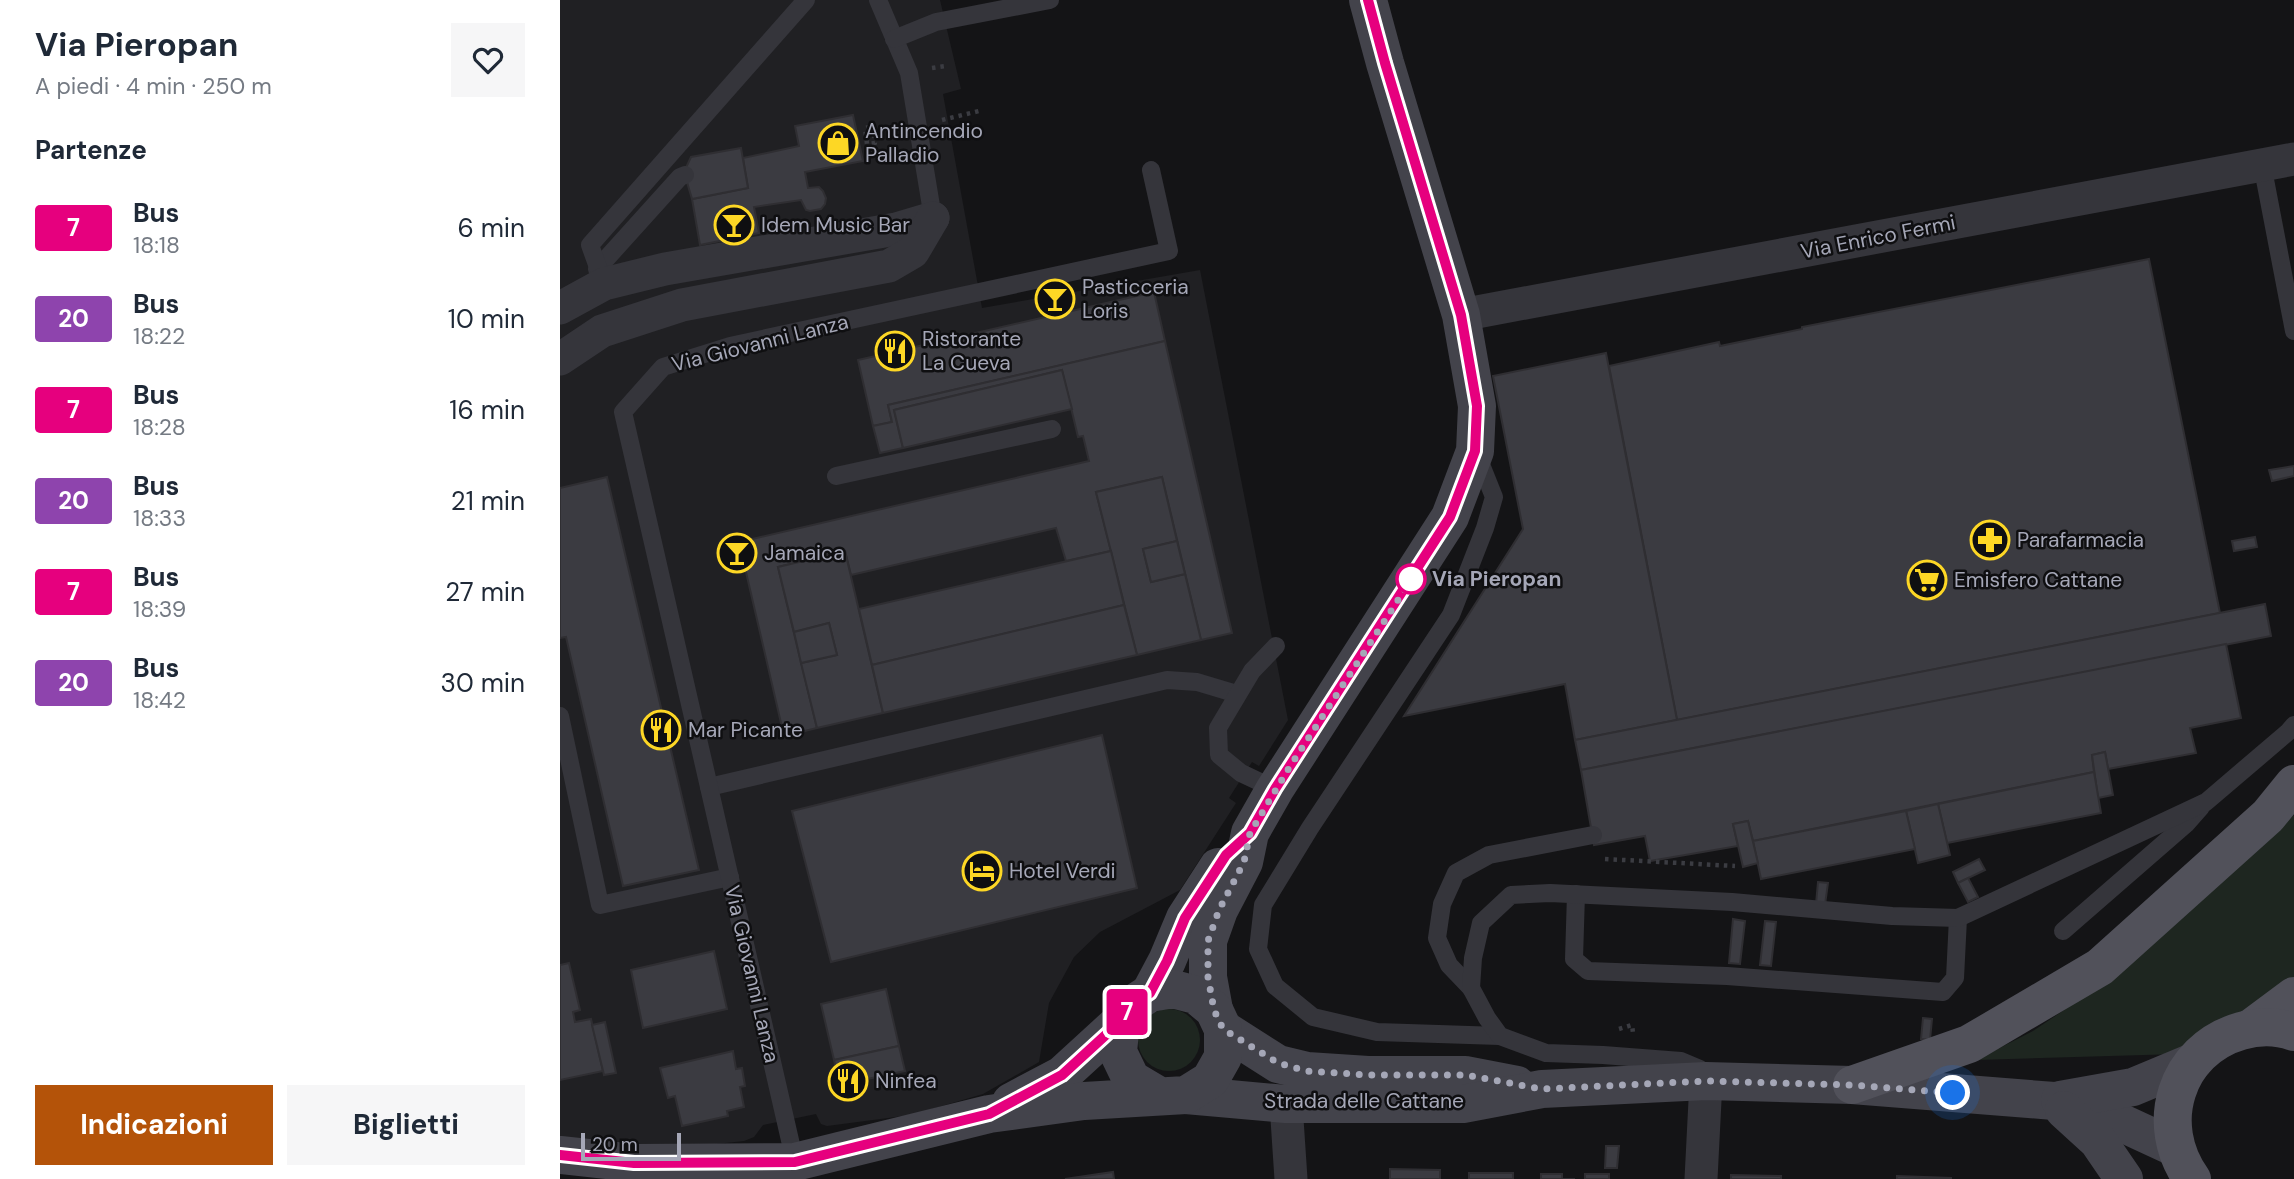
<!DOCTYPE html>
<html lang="it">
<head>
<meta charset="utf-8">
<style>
	body { margin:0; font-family:"DM Sans",sans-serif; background:#f6f6f7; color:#1f2937; height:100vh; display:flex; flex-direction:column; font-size:26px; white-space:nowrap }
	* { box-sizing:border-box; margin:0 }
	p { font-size:23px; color:#747a83 }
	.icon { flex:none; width:38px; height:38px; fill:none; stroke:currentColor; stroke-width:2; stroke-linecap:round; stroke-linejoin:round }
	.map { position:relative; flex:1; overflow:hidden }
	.drawer { display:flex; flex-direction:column; background:#fff; width:560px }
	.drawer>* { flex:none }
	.badge { padding:0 14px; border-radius:5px; font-size:24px; line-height:46px }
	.scale { position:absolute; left:21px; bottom:18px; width:100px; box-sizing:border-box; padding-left:7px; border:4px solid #a5a7b7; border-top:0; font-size:19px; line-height:24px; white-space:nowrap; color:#a5a7b7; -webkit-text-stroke:5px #0f0f11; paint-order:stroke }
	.you { position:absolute; width:35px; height:35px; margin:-18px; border:5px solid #fff; border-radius:50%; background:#1a73e8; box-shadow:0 0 0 10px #1a73e833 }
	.map>.badge { position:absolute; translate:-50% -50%; box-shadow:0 0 0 4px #fff }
	h2 { padding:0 35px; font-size:26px; line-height:63px }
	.round { display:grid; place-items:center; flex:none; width:74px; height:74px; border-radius:0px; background:#f6f6f7 }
	.summary { display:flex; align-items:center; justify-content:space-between; height:119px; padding:0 35px }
	h1 { font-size:33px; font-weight:700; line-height:52px }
	.cta { display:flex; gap:14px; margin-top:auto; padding:14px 35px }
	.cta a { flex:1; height:80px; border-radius:0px; background:#b45309; color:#fff; font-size:28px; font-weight:700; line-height:80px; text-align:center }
	.cta a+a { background:#f6f6f7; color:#1f2937 }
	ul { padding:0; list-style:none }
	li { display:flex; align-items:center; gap:21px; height:91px; padding:0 35px }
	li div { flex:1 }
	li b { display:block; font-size:26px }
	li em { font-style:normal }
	li .badge { min-width:77px; font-weight:700; text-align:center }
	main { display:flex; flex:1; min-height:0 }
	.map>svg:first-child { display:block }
</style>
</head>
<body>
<main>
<section class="drawer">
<div class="summary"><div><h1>Via Pieropan</h1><p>A piedi · 4 min · 250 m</p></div><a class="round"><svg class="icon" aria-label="heart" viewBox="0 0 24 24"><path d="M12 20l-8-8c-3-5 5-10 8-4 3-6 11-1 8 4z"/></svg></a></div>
<h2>Partenze</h2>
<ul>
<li><span class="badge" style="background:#e6007e;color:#fff">7</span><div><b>Bus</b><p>18:18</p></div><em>6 min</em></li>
<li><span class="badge" style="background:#8e44ad;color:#fff">20</span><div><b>Bus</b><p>18:22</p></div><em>10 min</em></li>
<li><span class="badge" style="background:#e6007e;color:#fff">7</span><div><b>Bus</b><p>18:28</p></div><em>16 min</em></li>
<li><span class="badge" style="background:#8e44ad;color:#fff">20</span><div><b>Bus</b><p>18:33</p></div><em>21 min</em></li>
<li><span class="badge" style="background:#e6007e;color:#fff">7</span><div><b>Bus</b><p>18:39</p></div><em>27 min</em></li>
<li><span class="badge" style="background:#8e44ad;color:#fff">20</span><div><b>Bus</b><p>18:42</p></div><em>30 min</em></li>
</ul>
<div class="cta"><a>Indicazioni</a><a>Biglietti</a></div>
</section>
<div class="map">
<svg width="1734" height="1179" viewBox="0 0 1734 1179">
	<rect width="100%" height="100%" fill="#141416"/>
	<path fill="#202023" d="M0 0H380L401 89 383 94 422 308 640 270 728 720 699 766 692 762 669 798 676 803 620 890 540 932 514 957 489 1003 479 1062 423 1094 351 1115 267 1126 261 1124 256 1114 203 1125 194 1137 184 1141 73 1153 0 1143Z"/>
	<g fill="#1e2620">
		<path d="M1734 815V989L1619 1054 1416 1060 1473 1031 1516 1002Z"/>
		<circle cx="609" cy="1040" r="31"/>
	</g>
	<g fill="#3b3b41" stroke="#2f2e32" stroke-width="2">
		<path d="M293 115 303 161 245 172 248 188 259 187 263 191 266 198 265 204 261 209 250 211 246 210 241 200 194 207 199 233 140 245 132 199 188 188 183 158 239 146 235 126Z"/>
		<path d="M181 148 188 188 132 199 124 172 131 157Z"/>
		<path d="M1589 259 1660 613 1117 720 1049 366 1159 342 1160 346 1242 329V327Z"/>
		<path d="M594 292 605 341 328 405 332 422 313 426 298 360Z"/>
		<path d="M605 341 672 633 641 640 602 477 536 492 551 551 506 561 496 528 291 575 285 551 218 567 257 728 224 736 179 542 529 461 523 436 518 437 502 370 334 410 343 448 320 453 313 426 332 422 328 405Z"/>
		<path d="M1046 353 1117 720 1015 740 1005 684 844 716 963 529 933 376Z"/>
		<path d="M502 370 512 409 343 448 334 410Z"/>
		<path d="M1734 466V476L1712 481 1709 470Z"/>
		<path d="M47 477 139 870 63 886 6 637 0 638V488Z"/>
		<path d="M602 477 617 541 583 549 591 582 625 574 641 640 577 655 536 492Z"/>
		<path d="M1695 537 1697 547 1674 551 1672 541Z"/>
		<path d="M617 541 625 574 591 582 583 549Z"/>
		<path d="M285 551 323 713 257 728 241 663 277 655 269 623 234 632 218 567Z"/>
		<path d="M551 551 564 605 312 665 299 609Z"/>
		<path d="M1705 604 1711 636 1021 770 1015 740Z"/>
		<path d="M564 605 577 655 323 713 312 665Z"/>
		<path d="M269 623 277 655 241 663 234 632Z"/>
		<path d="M1666 644 1681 718 1630 728 1636 753 1548 769 1545 752 1532 755 1534 772 1193 841 1188 821 1173 824 1178 846 1090 861 1085 836 1034 845 1021 770Z"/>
		<path d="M542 735 577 888 271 962 232 811Z"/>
		<path d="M1545 752 1553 795 1538 798 1532 755Z"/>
		<path d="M1534 772 1541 813 1387 843 1378 804Z"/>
		<path d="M1378 804 1390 855 1358 863 1346 811Z"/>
		<path d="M1346 811 1355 849 1201 879 1193 841Z"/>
		<path d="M1188 821 1198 863 1183 867 1173 824Z"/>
		<path d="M1419 859 1425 870 1398 883 1393 872Z"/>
		<path d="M1408 878 1418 897 1408 902 1398 883Z"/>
		<path d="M1258 882 1268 883 1265 905 1256 904Z"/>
		<path d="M1173 919 1185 921 1180 964 1169 963Z"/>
		<path d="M1205 921 1216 922 1211 966 1200 965Z"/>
		<path d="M154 951 167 1009 83 1028 71 970Z"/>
		<path d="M9 963 20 1010 13 1012 15 1022 31 1019 43 1071 0 1080V965Z"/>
		<path d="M326 989 339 1046 274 1060 261 1004Z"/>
		<path d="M1363 1018 1372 1019 1370 1040 1361 1039Z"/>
		<path d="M45 1022 56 1073 44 1075 32 1025Z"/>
		<path d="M339 1046 345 1071 279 1085 274 1060Z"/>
		<path d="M173 1051 176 1069 182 1068 185 1086 180 1087 184 1107 167 1111 168 1116 122 1126 115 1096 108 1098 100 1068Z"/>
		<path d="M1046 1146H1059L1057 1168H1045Z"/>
		<path d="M830 1169 880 1170V1179H830Z"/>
		<path d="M553 1172 554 1179H505Z"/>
		<rect x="909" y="1173" width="44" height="6"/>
		<path d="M981 1174H1002V1179H1015H981Z"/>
		<rect x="1025" y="1174" width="24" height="5"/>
		<path d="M1171 1175 1221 1176V1179H1171Z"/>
		<path d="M1337 1176 1391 1178V1179H1337Z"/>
	</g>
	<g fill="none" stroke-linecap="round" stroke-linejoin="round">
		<g stroke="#3b3c42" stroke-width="4.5" stroke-dasharray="3.5 5" stroke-linecap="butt">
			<path d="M372 68 385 66"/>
			<path d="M382 120 419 111"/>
			<path d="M313 126 315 143 307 144 305 128Z"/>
			<path d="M1045 859 1175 866"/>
			<path d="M1059 1029 1072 1025 1073 1033"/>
		</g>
		<g stroke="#35353b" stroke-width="18">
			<path d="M318 0 349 73 373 218"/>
			<path d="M334 39 376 22 490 0"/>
			<path d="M1702 164 1734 331"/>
			<path d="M37 269 120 177 125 175"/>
			<path d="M44 284 30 245 246 0"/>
			<path d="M918 457 934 497 925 528 891 615 750 828 703 905 698 949 715 986 753 1017 817 1032 940 1036"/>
			<path d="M276 476 492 429"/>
			<path d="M0 716 40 905 170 877"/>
			<path d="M149 787 607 680 637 682 677 694"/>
			<path d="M715 789 681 773 659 755 658 728 692 671 716 646"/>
			<path d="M1016 894 1014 959 1028 971 1167 976 1383 992 1395 978 1398 918"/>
			<path d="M1503 931 1626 824 1641 807"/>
			<path d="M911 988 889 965 877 938 882 904 896 873 929 855 1033 835"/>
			<path d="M1143 1075 1140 1069 1121 1061 1043 1055 986 1053 940 1036 927 1018 911 988 913 958 921 923 951 895 990 893 1172 902 1332 916 1398 918 1646 802 1728 732 1734 725"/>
			<path d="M235 1162 63 412 103 367 170 346 609 251 591 170"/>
		</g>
		<g stroke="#35353b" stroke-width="33">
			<path d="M0 308 44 284 105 269 336 229 373 218"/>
			<path d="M901 315 1734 159"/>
			<path d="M0 359 42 331 122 305 329 266 353 252 373 218"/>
			<path d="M726 1104 731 1179"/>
			<path d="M1141 1179 1146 1081"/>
		</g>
		<g stroke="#43434b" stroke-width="38">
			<path d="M590 993 607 961 625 918 658 867"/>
			<path d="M654 1010 648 977V941L659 910 684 862 690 833 715 789 890 517 915 451 917 406 901 315 825 63 808 0"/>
			<path d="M663 1029 718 1064 747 1071 808 1075H905L957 1085"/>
			<path d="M626 1095 726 1104H903L982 1089 1146 1081 1292 1085 1494 1101 1562 1123 1616 1148"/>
			<path d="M1500 1100 1573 1087 1633 1062"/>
			<path d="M451 1102 502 1075 561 1021"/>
			<path d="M1504 1110 1538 1141 1564 1179"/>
			<path d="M0 1155 74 1163 235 1162 429 1114 524 1101 626 1095 650 1080 663 1057V1029L654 1010 636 995 613 989 590 993 573 1004 561 1021 558 1052 571 1079 598 1095"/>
		</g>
		<g stroke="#51515a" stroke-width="38">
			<path d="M1691 1028 1734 996"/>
			<path d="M1292 1085 1409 1044 1540 967 1708 816 1734 784"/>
			<path d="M1632 1179C1593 1125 1615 1050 1681 1031 1698 1026 1717 1026 1734 1032"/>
		</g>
	</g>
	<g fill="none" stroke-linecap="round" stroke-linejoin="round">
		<defs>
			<path id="line" d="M0 1155 74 1163 235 1162 429 1114 502 1075 561 1021 573 1004 590 993 607 961 625 918 666 855 690 833 715 789 890 517 915 451 917 406 901 315 825 63 808 0"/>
		</defs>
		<use href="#line" stroke="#fff" stroke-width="16"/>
		<use href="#line" stroke="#e6007e" stroke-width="10"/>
		<path stroke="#a5a7b7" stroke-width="7" stroke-dasharray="0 12.6" d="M851 579 855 574 729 768 690 833 684 862 659 910 648 941V977L654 1010 663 1029 718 1063 747 1071 808 1075H905L982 1089 1146 1081 1292 1085 1393 1093"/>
	</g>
	<defs>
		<symbol id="shop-ring" viewBox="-11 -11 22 22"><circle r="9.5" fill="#0f0f11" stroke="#fdd725" stroke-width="1.5"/><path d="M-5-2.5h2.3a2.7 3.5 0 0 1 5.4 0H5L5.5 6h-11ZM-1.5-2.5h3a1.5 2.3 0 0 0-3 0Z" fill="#fdd725"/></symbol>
		<symbol id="bar-ring" viewBox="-11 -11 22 22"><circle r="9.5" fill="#0f0f11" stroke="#fdd725" stroke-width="1.5"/><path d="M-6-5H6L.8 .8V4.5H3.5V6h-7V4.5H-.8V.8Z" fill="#fdd725"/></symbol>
		<symbol id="restaurant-ring" viewBox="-11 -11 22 22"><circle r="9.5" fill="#0f0f11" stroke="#fdd725" stroke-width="1.5"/><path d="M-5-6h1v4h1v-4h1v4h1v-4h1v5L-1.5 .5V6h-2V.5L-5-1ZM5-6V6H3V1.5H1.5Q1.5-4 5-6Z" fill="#fdd725"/></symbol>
		<symbol id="pharmacy-ring" viewBox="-11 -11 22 22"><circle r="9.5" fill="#0f0f11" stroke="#fdd725" stroke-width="1.5"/><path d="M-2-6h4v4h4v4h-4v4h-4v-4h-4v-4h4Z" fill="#fdd725"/></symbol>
		<symbol id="supermarket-ring" viewBox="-11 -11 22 22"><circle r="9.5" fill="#0f0f11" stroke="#fdd725" stroke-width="1.5"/><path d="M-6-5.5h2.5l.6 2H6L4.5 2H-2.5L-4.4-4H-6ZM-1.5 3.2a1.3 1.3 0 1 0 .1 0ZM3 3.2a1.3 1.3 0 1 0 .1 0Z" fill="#fdd725"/></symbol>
		<symbol id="hotel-ring" viewBox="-11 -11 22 22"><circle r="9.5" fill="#0f0f11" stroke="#fdd725" stroke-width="1.5"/><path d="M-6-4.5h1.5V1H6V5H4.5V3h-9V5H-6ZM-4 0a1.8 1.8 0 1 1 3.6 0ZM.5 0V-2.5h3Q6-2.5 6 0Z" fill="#fdd725"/></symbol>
	</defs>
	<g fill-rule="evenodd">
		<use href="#shop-ring" x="256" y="121" width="44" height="44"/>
		<use href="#bar-ring" x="152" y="203" width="44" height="44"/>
		<use href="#bar-ring" x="473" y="277" width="44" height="44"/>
		<use href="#restaurant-ring" x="313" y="329" width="44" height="44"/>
		<use href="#pharmacy-ring" x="1408" y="518" width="44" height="44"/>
		<use href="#bar-ring" x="155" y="531" width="44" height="44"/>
		<use href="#supermarket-ring" x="1345" y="558" width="44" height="44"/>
		<use href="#restaurant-ring" x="79" y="708" width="44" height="44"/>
		<use href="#hotel-ring" x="400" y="849" width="44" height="44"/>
		<use href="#restaurant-ring" x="266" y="1059" width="44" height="44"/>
	</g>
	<circle fill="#fff" stroke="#e6007e" stroke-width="3.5" cx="851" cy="579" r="14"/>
	<g text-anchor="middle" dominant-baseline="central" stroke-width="5" stroke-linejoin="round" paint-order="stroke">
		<g font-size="21" fill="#a5a7b7" stroke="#0f0f11" text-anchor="start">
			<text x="305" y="131">Antincendio<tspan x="305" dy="24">Palladio</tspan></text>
			<text x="201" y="225">Idem Music Bar</text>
			<text x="522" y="287">Pasticceria<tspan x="522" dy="24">Loris</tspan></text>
			<text x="362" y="339">Ristorante<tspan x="362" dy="24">La Cueva</tspan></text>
			<text x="1457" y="540">Parafarmacia</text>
			<text x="204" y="553">Jamaica</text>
			<text x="1394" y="580">Emisfero Cattane</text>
			<text x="128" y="730">Mar Picante</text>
			<text x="449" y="871">Hotel Verdi</text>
			<text x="315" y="1081">Ninfea</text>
		</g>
		<g font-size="21" fill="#a5a7b7" stroke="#0f0f11">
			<text transform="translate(1318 237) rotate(-11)">Via Enrico Fermi</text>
			<text transform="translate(200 343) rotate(-14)">Via Giovanni Lanza</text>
			<text transform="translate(192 974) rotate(77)">Via Giovanni Lanza</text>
			<text x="804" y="1101">Strada delle Cattane</text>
		</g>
		<g font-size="21" font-weight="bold" fill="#a5a7b7" stroke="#0f0f11" text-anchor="start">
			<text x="872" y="579">Via Pieropan</text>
		</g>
	</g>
</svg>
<div class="scale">20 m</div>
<div class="you" style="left:1393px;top:1093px"></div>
<b class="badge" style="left:567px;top:1012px;background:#e6007e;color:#fff">7</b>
</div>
</main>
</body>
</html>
